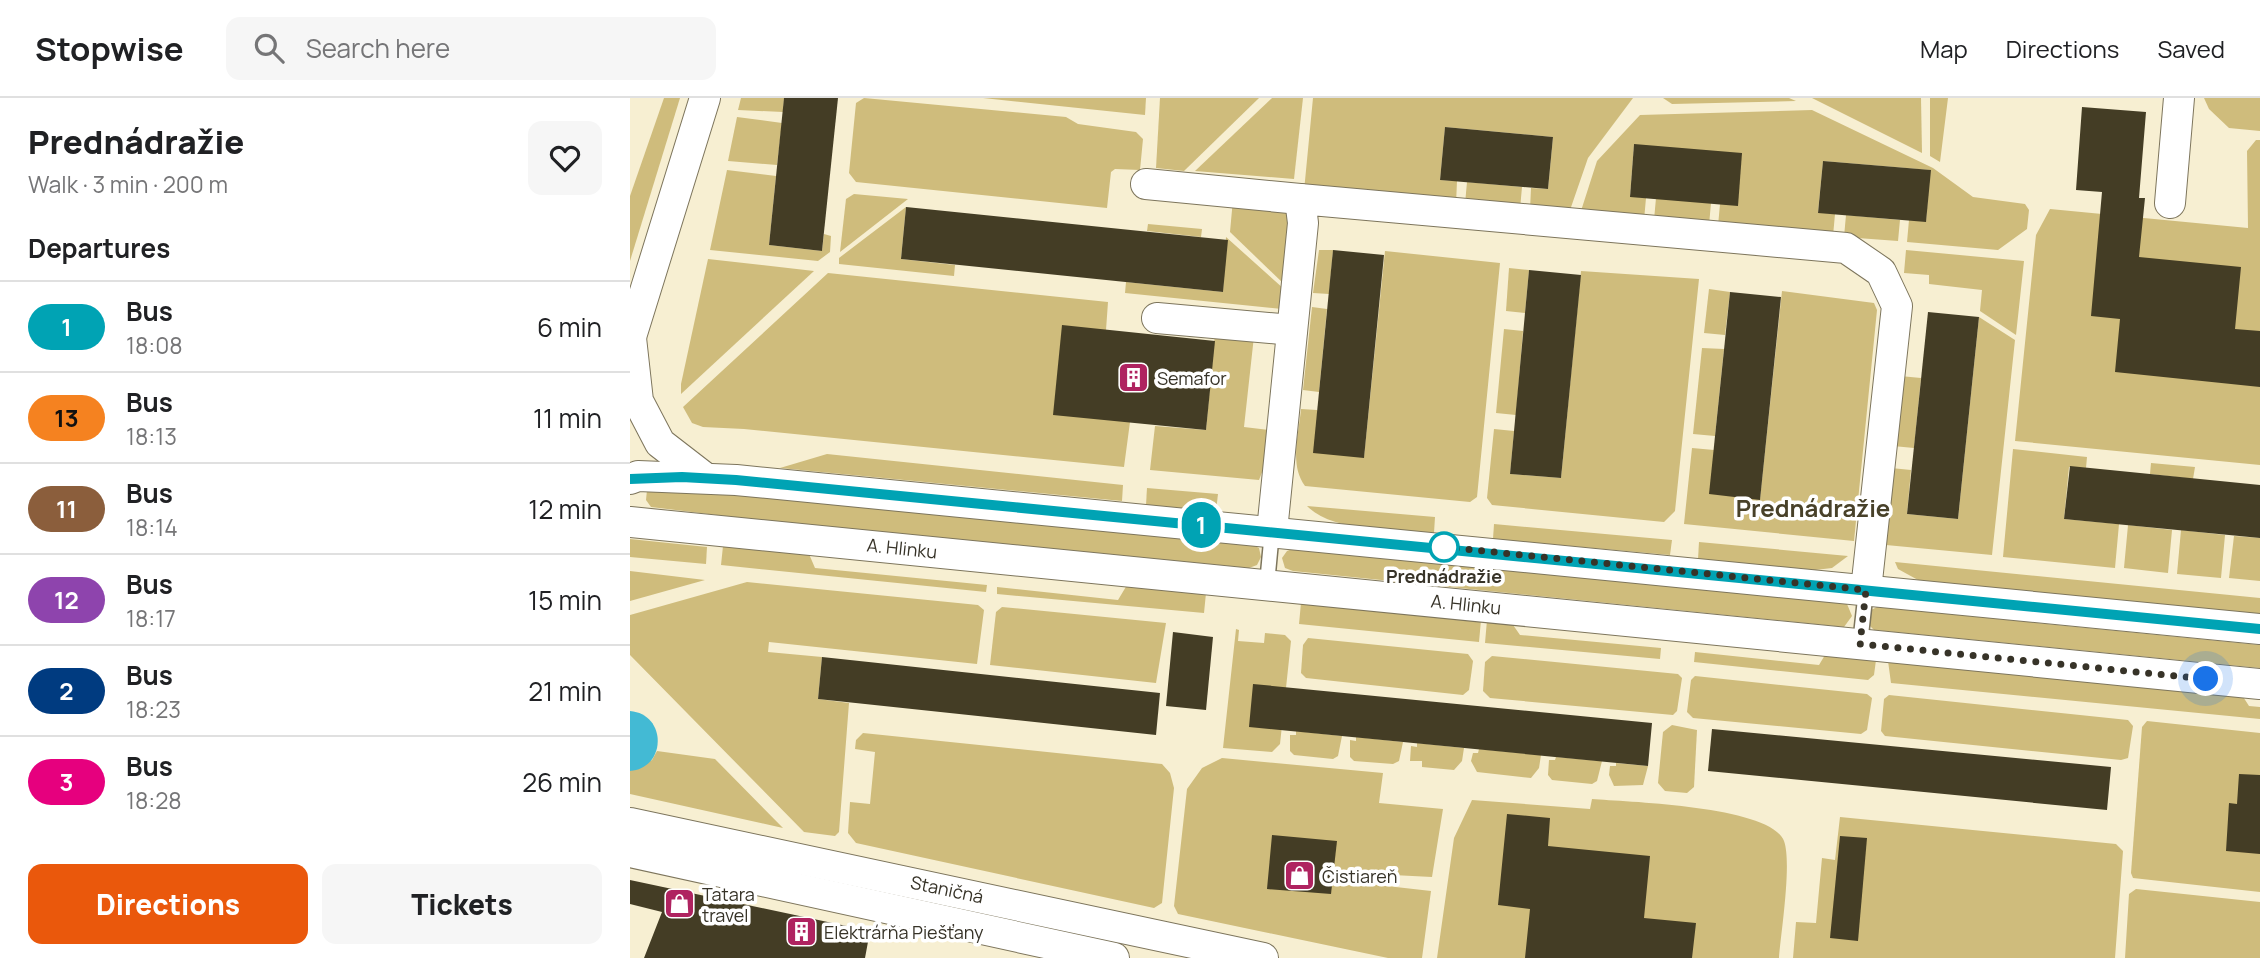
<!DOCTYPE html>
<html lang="en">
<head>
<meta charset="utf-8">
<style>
	body { margin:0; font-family:Manrope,sans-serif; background:#f6f6f6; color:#202124; height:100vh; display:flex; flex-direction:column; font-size:26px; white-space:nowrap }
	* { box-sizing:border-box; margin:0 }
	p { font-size:23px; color:#757577 }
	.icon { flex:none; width:38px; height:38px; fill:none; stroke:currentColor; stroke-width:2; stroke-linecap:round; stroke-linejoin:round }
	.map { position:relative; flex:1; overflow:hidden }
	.details { display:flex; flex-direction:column; background:#fff; width:630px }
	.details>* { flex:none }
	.badge { padding:0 14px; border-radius:23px; font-size:24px; line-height:46px }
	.you { position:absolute; width:35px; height:35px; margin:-18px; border:5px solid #fff; border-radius:50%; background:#1a73e8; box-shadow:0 0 0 10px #1a73e833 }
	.map>.badge { position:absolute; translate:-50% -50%; box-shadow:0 0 0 4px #fff }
	h2 { padding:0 28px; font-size:26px; line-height:63px }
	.round { display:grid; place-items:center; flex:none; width:74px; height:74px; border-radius:14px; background:#f6f6f6 }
	.summary { display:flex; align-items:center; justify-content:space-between; height:119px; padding:0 28px }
	h1 { font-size:33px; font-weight:800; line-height:52px }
	.cta { display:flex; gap:14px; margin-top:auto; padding:14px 28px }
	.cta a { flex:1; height:80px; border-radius:14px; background:#ea580c; color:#fff; font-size:28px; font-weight:800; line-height:80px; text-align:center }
	.cta a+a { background:#f6f6f6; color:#202124 }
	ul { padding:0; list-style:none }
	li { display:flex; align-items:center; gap:21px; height:91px; padding:0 28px; border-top:2px solid #e0e0e0 }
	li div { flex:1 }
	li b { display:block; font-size:26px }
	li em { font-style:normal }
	li .badge { min-width:77px; font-weight:700; text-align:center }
	header { display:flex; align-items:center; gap:42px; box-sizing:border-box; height:98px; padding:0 35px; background:#fff; border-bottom:2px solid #e0e0e0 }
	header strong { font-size:33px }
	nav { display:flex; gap:38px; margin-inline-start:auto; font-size:24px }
	.search { width:490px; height:63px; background:#f6f6f6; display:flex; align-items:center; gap:18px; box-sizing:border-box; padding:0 24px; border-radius:14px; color:#757577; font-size:26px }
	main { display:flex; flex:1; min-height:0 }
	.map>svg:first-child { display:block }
</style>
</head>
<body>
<header>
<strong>Stopwise</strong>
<div class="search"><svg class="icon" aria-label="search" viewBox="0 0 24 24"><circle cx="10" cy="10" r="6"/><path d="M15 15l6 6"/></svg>Search here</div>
<nav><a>Map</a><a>Directions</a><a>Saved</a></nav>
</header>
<main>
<section class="details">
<div class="summary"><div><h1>Prednádražie</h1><p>Walk · 3 min · 200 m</p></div><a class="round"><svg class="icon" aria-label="heart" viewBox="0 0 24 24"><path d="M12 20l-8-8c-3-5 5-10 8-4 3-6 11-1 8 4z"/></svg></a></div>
<h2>Departures</h2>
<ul>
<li><span class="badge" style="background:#00a3b4;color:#fff">1</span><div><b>Bus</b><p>18:08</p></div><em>6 min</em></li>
<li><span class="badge" style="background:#f58220;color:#111">13</span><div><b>Bus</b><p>18:13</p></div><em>11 min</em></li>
<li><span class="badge" style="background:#8b5e3c;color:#fff">11</span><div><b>Bus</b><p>18:14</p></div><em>12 min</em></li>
<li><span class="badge" style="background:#8e44ad;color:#fff">12</span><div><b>Bus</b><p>18:17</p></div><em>15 min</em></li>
<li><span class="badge" style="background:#003b80;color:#fff">2</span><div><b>Bus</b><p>18:23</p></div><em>21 min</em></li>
<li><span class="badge" style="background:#e6007e;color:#fff">3</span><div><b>Bus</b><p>18:28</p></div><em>26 min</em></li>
</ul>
<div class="cta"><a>Directions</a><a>Tickets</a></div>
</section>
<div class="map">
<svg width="1630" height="860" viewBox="0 0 1630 860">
	<rect width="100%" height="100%" fill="#f7efd2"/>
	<g fill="#cfbc7c">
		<path d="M34 0H50L0 163V98Z"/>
		<path d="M111 0H154L153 14 108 12Z"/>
		<path d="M234 0 436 19 448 26 506 34 513 41 510 72 485 71 481 74 477 110 226 84 219 75 226 5Z"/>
		<path d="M353 0H516L515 17Z"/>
		<path d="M530 0H629L554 73 526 70Z"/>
		<path d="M642 0H673L664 81 565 73Z"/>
		<path d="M683 0H1003L958 60 939 115 900 112 901 90 918 91 923 39 815 29 810 82 827 83 826 106 674 93Z"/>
		<path d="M1033 0H1159L1166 3 1042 6Z"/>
		<path d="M1182 0H1291L1292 55Z"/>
		<path d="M1300 0H1318L1310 64 1300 58Z"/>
		<path d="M1574 0H1630V33L1599 30 1579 11Z"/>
		<path d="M1182 12 1303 70 1343 99 1395 106 1399 112 1397 131 1368 152 1277 144 1279 122 1296 123 1300 72 1193 63 1188 114 1205 116 1203 138 1088 128 1090 106 1004 46 1000 98 1016 100 1014 122 950 116 967 63 1010 17Z"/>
		<path d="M107 19 152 25 147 67 98 63Z"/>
		<path d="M1626 42H1630V367L1385 343 1406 137 1420 111 1618 130 1617 53Z"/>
		<path d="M97 72 146 78 139 147 192 153 194 136 201 138 200 154 188 163 80 152Z"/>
		<path d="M837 84 892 89 890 111 835 106Z"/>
		<path d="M224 96 278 101 210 154 216 101Z"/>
		<path d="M1026 100 1081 105 1079 127 1024 122Z"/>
		<path d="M603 101 662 106 654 186 600 134Z"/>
		<path d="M276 109 271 161 325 167 324 178 209 166V160Z"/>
		<path d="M1216 117 1270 122 1268 143 1214 139Z"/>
		<path d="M518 126 572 131 571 139 517 133Z"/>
		<path d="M596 139 654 191 652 211 495 195 496 184 593 194Z"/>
		<path d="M689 152H703L699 196 683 195Z"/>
		<path d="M1276 152 1394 163 1386 237 1350 213 1352 192 1299 186V177L1274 175Z"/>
		<path d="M755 153 870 165 847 399 840 404 675 388C659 367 669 335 671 311L687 312 734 359Z"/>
		<path d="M78 161 184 173 51 296V286Z"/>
		<path d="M879 170 899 172 895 215 876 213Z"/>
		<path d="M951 173 1069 181 1045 413 1034 424 862 407 857 400 864 331 884 333 880 376 931 380Z"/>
		<path d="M198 175 478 204 476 232 500 324 494 369 114 331 73 329 62 325 53 309Z"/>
		<path d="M1079 191 1100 194 1095 237 1074 235Z"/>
		<path d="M1152 193 1244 205 1247 212 1224 443 1054 426 1062 350 1084 352 1130 401Z"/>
		<path d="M682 209 697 211 689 294 673 292Z"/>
		<path d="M1349 219 1385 242 1362 457 1256 447 1261 370 1281 372 1277 416 1328 421Z"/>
		<path d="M874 231 893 233 886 317 866 315Z"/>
		<path d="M585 235 624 238 614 329 639 332 636 364 629 382 520 372 525 328 576 332Z"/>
		<path d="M1072 250 1094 251 1085 338 1063 336Z"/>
		<path d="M1270 278 1291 280 1284 350 1263 348Z"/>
		<path d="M1383 351 1457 359 1456 370 1439 369 1434 421 1489 426 1485 470 1373 459Z"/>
		<path d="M197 356 493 387 492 403 150 370Z"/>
		<path d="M1521 365 1565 369 1563 381 1520 376Z"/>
		<path d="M517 390 588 396 586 413 516 407Z"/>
		<path d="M17 392 108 395 621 446 629 450 631 459 627 467 619 470 103 419 21 409 16 402Z"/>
		<path d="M677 408 805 419 804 435C767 431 703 435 677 408Z"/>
		<path d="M864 426 1042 442 1040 457 863 441Z"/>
		<path d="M1498 427 1542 432 1538 475 1494 470Z"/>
		<path d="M1551 432 1595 437 1591 480 1547 476Z"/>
		<path d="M1604 438 1630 440V483L1599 480Z"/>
		<path d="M0 441 77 449 76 466 0 459Z"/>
		<path d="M1069 444 1218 458 1202 470 1185 472 1068 461Z"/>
		<path d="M93 448 179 456 185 470 357 487 356 494 91 467Z"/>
		<path d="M665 450 1217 506 1222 518 1214 529 663 473 655 470 652 460 657 453Z"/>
		<path d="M1265 464 1630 500V517L1288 482 1268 471Z"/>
		<path d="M0 473 75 482 0 503Z"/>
		<path d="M117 484 348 507 354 512 347 566 139 544 138 554 192 559 188 601 219 605 209 734 205 738 174 734 0 557V517Z"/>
		<path d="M497 487 576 495 574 515 367 496V489L488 502Z"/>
		<path d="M671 505 851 522 849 544 669 526Z"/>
		<path d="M372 509 536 525 526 585 360 567 366 514Z"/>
		<path d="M1247 509 1630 547V570L1244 532 1239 527 1241 512Z"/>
		<path d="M857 522 881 524 890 537 1031 550 1030 561 855 545Z"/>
		<path d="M606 531 609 532 608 543 634 545 635 535 655 537 661 543 650 646 642 654 593 650Z"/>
		<path d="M678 540 838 556 843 563 839 592 833 597 676 580 671 575 673 547Z"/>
		<path d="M1065 554 1189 567 1195 557 1246 562 1244 577 1238 582 1064 564Z"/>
		<path d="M862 558 1048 576 1052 580 1047 613 1043 617 860 600 853 593 855 564Z"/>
		<path d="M1258 563 1610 594 1619 608 1630 609V621L1261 585Z"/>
		<path d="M1065 578 1237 596 1242 600 1237 632 1231 636 1063 620 1057 614 1061 582Z"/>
		<path d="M1259 597 1498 622 1503 628 1498 660 1491 662 1255 638 1251 633 1254 601Z"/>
		<path d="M1517 623 1630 635V794L1503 780 1501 775 1512 629Z"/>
		<path d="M1042 627 1067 632 1064 689 1057 695 1035 693 1028 685 1033 634Z"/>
		<path d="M666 633 712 638 708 658 703 661 664 657 660 653V637H666Z"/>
		<path d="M233 635 532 666 540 675 544 690 532 805 524 810 226 745 218 735 220 704 240 706 245 654 225 651 226 642Z"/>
		<path d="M726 639 773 644 769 663 763 666 724 663 720 659V642L726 643Z"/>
		<path d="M787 645 834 650 832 663 824 672 792 669V663H780L781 648 787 649Z"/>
		<path d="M849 651 911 657 909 670 901 680 847 674 841 663 843 655H848Z"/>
		<path d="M27 653 85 661 153 730 0 696V673L22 662Z"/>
		<path d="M926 659 972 663 967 683 962 686 922 682 918 677 919 662H925Z"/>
		<path d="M592 660 753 675 749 705 813 711 802 779 704 774V782L801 793 792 860H758L548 816 544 808 557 691 572 670Z"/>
		<path d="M986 665 1018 668 1013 687 984 688 979 677 980 668H986Z"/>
		<path d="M962 701C999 704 1141 708 1154 743 1162 765 1151 834 1149 860H807L824 740 842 702 960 711Z"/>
		<path d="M1210 719 1486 746 1493 753 1485 860H1163L1166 824 1186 825 1192 760 1205 762Z"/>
		<path d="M1506 791 1630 804V860H1495L1499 796Z"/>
	</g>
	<path fill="#43bad4" d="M0 613C37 616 37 670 0 673Z"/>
	<g fill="#443d25">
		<path d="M154 0H208L192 153 139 147Z"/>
		<path d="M1452 9 1516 14 1509 100H1515L1509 159 1611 169 1605 231 1630 233V289L1485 274 1490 221 1461 218 1472 94 1446 92Z"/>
		<path d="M815 29 923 39 918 91 810 82Z"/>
		<path d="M1004 46 1112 55 1108 108 1000 99Z"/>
		<path d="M1193 63 1301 72 1296 124 1188 115Z"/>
		<path d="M276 109 598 142 593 194 271 161Z"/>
		<path d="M703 152 754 157 734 360 683 355Z"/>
		<path d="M899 172 951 177 931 380 880 376Z"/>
		<path d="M1100 194 1151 199 1130 402 1079 396Z"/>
		<path d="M1298 214 1349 219 1328 421 1277 416Z"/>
		<path d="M432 227 585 243 576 332 423 317Z"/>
		<path d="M1440 368 1630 387V440L1434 421Z"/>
		<path d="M543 534 583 539 576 612 536 608Z"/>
		<path d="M192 559 530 595 526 637 188 601Z"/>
		<path d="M623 586 1022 625 1018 668 619 629Z"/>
		<path d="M1082 631 1481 669 1477 712 1078 673Z"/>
		<path d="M1609 676 1630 677V756L1596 753 1599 705 1607 706Z"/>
		<path d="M877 716 920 720 918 748 1020 758 1014 820 1066 825 1062 860H895L900 811 868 807Z"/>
		<path d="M642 737 707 743 701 796 637 791Z"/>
		<path d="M1210 738 1237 740 1228 843 1200 840Z"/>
		<path d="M0 782 240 833 235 860H14L32 814 0 806Z"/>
	</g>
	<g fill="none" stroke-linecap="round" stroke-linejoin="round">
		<defs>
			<g id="service">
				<path d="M637 486 642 433"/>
				<path d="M1230 546 1236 492"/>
			</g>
			<g id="minor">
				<path d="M516 86 670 101"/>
				<path d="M1540 105 1549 0"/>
				<path d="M527 220 662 232"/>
				<path d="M1 240 8 303 30 345 74 379"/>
				<path d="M0 242 75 0"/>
				<path d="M0 381 8 378 106 382 1630 531"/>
				<path d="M0 424 1630 586"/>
				<path d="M642 433 673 125 670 101 1216 150 1251 174 1267 208 1236 492"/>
				<path d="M0 725 633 860"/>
				<path d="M0 754 484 860"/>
			</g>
		</defs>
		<use href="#service" stroke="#7d755c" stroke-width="17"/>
		<use href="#minor" stroke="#7d755c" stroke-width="32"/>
		<use href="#service" stroke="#fff" stroke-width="14"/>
		<use href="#minor" stroke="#fff" stroke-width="30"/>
	</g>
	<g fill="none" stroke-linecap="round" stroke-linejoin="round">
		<defs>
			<path id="line" d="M0 381 52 379 106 382 1630 531"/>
		</defs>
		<use href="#line" stroke="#fff" stroke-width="16"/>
		<use href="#line" stroke="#00a3b4" stroke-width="10"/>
		<path stroke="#373328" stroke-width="7" stroke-dasharray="0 12.6" d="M814 449 1236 492 1230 546 1576 581"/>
	</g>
	<defs>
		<symbol id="building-square" viewBox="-11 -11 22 22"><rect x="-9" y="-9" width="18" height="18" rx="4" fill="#af2360" stroke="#fff"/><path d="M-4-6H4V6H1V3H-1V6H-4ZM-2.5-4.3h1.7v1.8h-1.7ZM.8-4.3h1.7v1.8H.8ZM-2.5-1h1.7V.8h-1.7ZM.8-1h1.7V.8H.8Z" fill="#fff"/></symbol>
		<symbol id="shop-square" viewBox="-11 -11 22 22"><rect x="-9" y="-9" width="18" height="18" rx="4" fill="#af2360" stroke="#fff"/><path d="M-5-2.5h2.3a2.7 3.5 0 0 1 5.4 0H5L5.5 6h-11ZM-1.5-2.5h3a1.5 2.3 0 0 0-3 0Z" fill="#fff"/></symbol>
	</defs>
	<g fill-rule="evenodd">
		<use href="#building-square" x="486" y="262" width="35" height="35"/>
		<use href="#shop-square" x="652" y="760" width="35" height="35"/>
		<use href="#shop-square" x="32" y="788" width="35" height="35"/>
		<use href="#building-square" x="154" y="816" width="35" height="35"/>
	</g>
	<circle fill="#fff" stroke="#00a3b4" stroke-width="3.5" cx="814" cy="449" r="14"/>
	<g text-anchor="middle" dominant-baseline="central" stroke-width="7" stroke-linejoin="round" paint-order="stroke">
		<g font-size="18" fill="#373328" stroke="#fff" text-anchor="start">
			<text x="527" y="280">Semafor</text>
			<text x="692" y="778">Čistiareň</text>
			<text x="72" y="796">Tatara<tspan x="72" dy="21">travel</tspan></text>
			<text x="194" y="834">Elektrárňa Piešťany</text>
		</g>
		<g font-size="18" fill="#373328" stroke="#fff">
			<text transform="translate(272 450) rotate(6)">A. Hlinku</text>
			<text transform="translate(836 506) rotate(6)">A. Hlinku</text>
			<text transform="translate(317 791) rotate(12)">Staničná</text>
		</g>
		<g font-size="18" font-weight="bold" fill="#373328" stroke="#fff">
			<text x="814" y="478">Prednádražie</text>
		</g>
		<g font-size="24" font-weight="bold" fill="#484129" stroke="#fff">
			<text x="1183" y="409">Prednádražie</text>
		</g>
	</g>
</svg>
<div class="you" style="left:1576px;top:581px"></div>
<b class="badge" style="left:571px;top:427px;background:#00a3b4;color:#fff">1</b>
</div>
</main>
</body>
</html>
